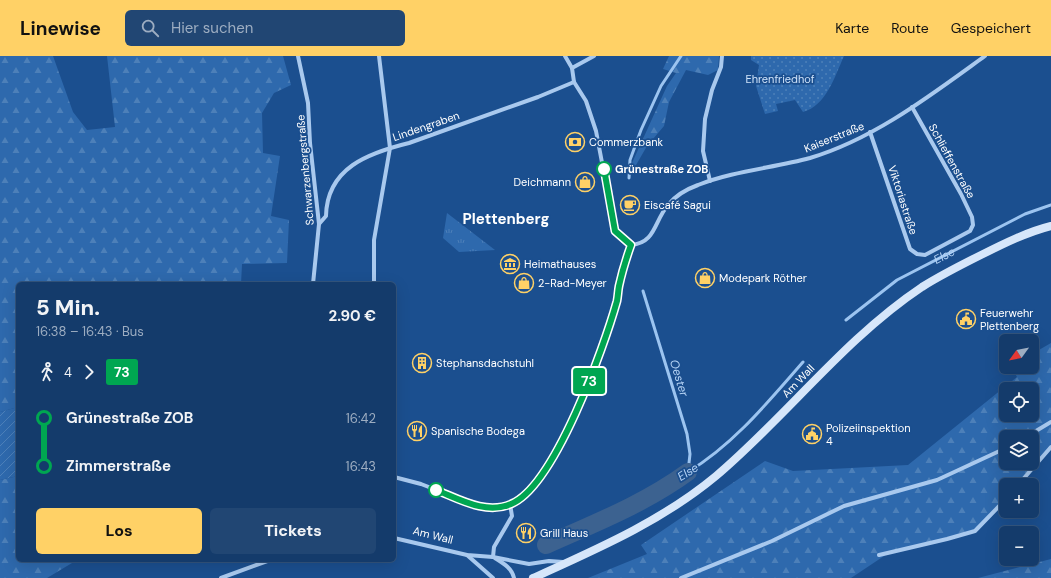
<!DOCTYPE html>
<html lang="de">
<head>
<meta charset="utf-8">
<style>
	body { margin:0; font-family:"DM Sans",sans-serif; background:#214673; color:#f1f3f6; height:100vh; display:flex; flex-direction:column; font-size:15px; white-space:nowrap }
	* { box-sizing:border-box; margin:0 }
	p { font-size:13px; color:#9dadc1 }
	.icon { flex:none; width:22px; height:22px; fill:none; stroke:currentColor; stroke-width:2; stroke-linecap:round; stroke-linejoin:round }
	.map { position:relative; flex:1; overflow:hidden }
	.drawer { position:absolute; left:16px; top:226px; width:380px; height:280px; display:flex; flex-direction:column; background:#143b6b; border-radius:6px; box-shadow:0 4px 16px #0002,0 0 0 1px #33557e }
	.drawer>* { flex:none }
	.badge { padding:0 8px; border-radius:3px; font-size:14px; line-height:26px }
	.needle { width:26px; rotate:237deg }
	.tools { position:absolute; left:999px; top:278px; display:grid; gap:8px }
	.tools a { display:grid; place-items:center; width:40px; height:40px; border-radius:6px; background:#143b6b; box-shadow:0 4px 16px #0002,0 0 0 1px #33557e; font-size:20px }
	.map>.badge { position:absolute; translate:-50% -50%; box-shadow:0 0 0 2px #fff }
	.legs { display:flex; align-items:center; gap:6px; height:44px; padding:0 20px; font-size:13px }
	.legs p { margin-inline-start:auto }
	.summary { display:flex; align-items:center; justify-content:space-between; height:68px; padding:0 20px }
	h1 { font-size:22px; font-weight:800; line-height:30px }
	.action { display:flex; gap:8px; margin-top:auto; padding:8px 20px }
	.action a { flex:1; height:46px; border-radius:6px; background:#ffd166; color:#111; font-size:16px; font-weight:800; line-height:46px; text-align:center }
	.action a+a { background:#214673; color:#f1f3f6 }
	ul { padding:0 20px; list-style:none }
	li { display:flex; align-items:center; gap:14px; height:48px; font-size:15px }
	li i { display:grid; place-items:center; width:6px; height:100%; margin:0 5px; background:currentColor }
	li i::after { content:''; width:10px; height:10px; margin:-5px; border:3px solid; border-radius:50%; background:#143b6b }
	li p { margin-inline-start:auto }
	li:first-child i { background:linear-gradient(#0000 50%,currentColor 0) }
	li:last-child i { background:linear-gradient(currentColor 50%,#0000 0) }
	header { display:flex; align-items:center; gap:24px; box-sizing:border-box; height:56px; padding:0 20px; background:#ffd166; color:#111 }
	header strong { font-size:19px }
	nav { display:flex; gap:22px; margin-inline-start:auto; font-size:14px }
	.search { width:280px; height:36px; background:#214673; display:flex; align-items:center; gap:10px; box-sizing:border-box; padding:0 14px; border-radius:6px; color:#9dadc1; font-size:15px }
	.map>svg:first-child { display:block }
</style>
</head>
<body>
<header>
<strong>Linewise</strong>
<div class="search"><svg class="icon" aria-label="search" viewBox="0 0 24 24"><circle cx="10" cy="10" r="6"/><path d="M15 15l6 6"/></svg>Hier suchen</div>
<nav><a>Karte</a><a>Route</a><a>Gespeichert</a></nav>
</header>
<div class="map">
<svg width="1051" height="522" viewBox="0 0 1051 522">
	<defs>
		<pattern id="grass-tufts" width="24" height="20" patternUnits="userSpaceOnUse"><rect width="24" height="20" fill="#2e69ad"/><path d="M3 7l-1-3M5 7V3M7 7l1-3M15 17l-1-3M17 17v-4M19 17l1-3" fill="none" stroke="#4d80b9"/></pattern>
		<pattern id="forest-firs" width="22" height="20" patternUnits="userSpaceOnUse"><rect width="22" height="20" fill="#2e69ad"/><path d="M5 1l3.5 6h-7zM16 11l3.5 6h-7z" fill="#4d80b9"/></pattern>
		<pattern id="park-dots" width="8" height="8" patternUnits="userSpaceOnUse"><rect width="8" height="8" fill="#2e69ad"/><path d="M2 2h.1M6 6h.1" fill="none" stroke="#4d80b9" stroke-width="1.8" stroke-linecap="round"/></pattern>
		<pattern id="garden-furrows" width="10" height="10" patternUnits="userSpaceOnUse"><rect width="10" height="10" fill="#2e69ad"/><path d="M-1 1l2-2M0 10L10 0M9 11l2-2" fill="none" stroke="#4d80b9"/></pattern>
	</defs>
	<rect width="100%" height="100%" fill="#1b4f8f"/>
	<path fill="url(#grass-tufts)" d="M447 157 495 194 459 196 443 182Z"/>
	<g fill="url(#forest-firs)" fill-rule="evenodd">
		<path d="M0 0H53L73 56 87 74 115 71 107 0H283L291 29 274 37 262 57 263 97 280 100 271 160 289 164 287 207 242 208 241 228H18V351L0 356Z"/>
		<path d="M669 0H719L718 14 708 19 686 14 669 46 664 70 647 90 632 116V107L667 30 676 17 663 13Z"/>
		<path d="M1051 287V391L1018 429H1006V443L975 475 890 496 851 522H588L647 498 641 489 765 405 793 415 908 409 1017 321 1012 311H1032V298ZM1006 333H1032V359H1006ZM1006 381H1032V407H1006Z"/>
		<path d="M18 420V504H77L47 522H0V424Z"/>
		<path d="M1051 503V522H978Z"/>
	</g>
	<path fill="url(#park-dots)" d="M751 0H844C835 20 826 50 803 56L795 44 776 48 778 55 765 58 756 30 759 9 751 4Z"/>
	<path fill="url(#garden-furrows)" d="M18 351V420L0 424V356Z"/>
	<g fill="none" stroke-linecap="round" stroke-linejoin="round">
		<g stroke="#9cc4f0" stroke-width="3">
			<path d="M629 122 630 104 641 74 661 30 681 0"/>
			<path d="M643 235 687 378 690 398 688 416"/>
			<path id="s1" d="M846 264 897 224 1025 158 1051 149"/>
			<path d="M688 416C734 388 768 346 803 306"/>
		</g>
		<path stroke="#3c6290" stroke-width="18" d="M546 489C595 467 644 448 688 416"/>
		<g stroke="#a9c9ee" stroke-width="4">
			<path d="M298 0 308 47 310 87 319 168 313 228"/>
			<path d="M565 0 572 12 574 26 586 45 596 75 615 175 631 189"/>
			<path d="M572 12 594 0"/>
			<path d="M870 76 910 193 917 198 925 199 970 175 973 169 972 161 961 138 912 51"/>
			<path d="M710 125 703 95 705 63 712 34 721 11 722 0"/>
			<path d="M319 168 326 160C327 112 368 97 409 87L538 41 574 26"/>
			<path d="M631 189C656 187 654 165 668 149 675 140 687 133 698 129 733 115 773 112 810 102 874 83 931 39 985 0"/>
			<path d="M374 228V184L390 92 379 0"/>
			<path d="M1026 381 1051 366"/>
			<path d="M394 421 421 428 470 447 487 452 510 448 523 442 535 429 567 375 587 332 618 243V232L631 189"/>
			<path d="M1018 429 1051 391"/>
			<path d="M394 482 467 499 493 501 529 508 549 505 563 506"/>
			<path d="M467 499 493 522"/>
			<path d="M879 499 947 483 975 475 1006 443"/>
			<path d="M493 501 494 491 512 460 510 448"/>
			<path d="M495 502C503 507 512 512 514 522"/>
			<path d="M221 522 270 504"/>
			<path d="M681 522 772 485 844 450 937 424 1006 392"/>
		</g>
		<path stroke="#d6e6fa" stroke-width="8" d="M533 522C597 493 662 465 716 420 787 360 844 283 922 231 941 219 961 209 981 199 1003 188 1027 176 1051 170"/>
	</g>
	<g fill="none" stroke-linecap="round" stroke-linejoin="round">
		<defs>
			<path id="line-1" d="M436 434C459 443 486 459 511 448 555 430 604 291 617 245 618 240 618 235 619 230 622 216 626 203 631 189L615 175 604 113"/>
		</defs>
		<use href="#line-1" stroke="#fff" stroke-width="9"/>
		<use href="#line-1" stroke="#00a651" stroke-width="6"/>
	</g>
	<defs>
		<symbol id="bank-ring" viewBox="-11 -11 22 22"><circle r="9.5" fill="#1b4f8f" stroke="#ffd166" stroke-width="1.5"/><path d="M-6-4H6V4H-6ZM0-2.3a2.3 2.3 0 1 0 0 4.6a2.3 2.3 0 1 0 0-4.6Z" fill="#ffd166"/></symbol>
		<symbol id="shop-ring" viewBox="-11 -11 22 22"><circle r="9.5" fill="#1b4f8f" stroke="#ffd166" stroke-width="1.5"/><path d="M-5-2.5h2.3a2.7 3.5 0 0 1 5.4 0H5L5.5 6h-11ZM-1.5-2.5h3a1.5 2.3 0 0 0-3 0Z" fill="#ffd166"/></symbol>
		<symbol id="cafe-ring" viewBox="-11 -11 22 22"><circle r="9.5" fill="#1b4f8f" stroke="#ffd166" stroke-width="1.5"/><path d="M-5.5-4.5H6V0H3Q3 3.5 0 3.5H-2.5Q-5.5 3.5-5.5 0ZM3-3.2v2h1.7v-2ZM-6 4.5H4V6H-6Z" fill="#ffd166"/></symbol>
		<symbol id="museum-ring" viewBox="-11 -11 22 22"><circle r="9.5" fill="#1b4f8f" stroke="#ffd166" stroke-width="1.5"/><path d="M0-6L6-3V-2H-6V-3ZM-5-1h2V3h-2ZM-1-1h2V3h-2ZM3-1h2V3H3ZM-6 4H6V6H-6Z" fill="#ffd166"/></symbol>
		<symbol id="civic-ring" viewBox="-11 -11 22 22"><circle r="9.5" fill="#1b4f8f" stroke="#ffd166" stroke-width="1.5"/><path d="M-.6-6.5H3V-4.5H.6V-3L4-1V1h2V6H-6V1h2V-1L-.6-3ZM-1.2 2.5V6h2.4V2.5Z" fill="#ffd166"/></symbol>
		<symbol id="building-ring" viewBox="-11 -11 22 22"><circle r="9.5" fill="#1b4f8f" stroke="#ffd166" stroke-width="1.5"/><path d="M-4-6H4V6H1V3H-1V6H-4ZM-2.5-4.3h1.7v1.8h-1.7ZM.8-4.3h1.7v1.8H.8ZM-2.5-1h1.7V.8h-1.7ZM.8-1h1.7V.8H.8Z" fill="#ffd166"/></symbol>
		<symbol id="restaurant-ring" viewBox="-11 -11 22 22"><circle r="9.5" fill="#1b4f8f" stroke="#ffd166" stroke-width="1.5"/><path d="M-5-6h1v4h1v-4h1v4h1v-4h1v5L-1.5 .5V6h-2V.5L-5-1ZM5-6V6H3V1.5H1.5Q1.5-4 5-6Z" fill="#ffd166"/></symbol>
	</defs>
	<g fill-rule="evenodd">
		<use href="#bank-ring" x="564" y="75" width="22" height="22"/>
		<use href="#shop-ring" x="574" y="115" width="22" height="22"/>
		<use href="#cafe-ring" x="619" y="138" width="22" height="22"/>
		<use href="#museum-ring" x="499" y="197" width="22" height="22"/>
		<use href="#shop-ring" x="694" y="211" width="22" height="22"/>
		<use href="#shop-ring" x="513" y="216" width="22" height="22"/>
		<use href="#civic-ring" x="955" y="252" width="22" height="22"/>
		<use href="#building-ring" x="411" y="296" width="22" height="22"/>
		<use href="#restaurant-ring" x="406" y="364" width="22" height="22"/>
		<use href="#civic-ring" x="801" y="367" width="22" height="22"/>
		<use href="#restaurant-ring" x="515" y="466" width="22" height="22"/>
	</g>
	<g fill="#fff" stroke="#00a651" stroke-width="2">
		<circle cx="604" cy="113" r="7"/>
		<circle cx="436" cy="434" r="7"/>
	</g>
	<g text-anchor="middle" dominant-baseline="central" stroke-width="3.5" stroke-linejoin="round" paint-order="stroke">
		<g font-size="11" fill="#cfe3fa" stroke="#1b4f8f">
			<text x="780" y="23">Ehrenfriedhof</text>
		</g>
		<g font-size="11" fill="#fff" stroke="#1b4f8f">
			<text transform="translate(426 70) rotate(-19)">Lindengraben</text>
			<text transform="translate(834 81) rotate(-22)">Kaiserstraße</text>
			<text transform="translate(952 105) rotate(61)">Schlieffenstraße</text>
			<text transform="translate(305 114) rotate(-95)">Schwarzenbergstraße</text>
			<text transform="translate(903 144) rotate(72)">Viktoriastraße</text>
			<text transform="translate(798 325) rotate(-46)">Am Wall</text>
			<text transform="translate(433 479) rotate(14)">Am Wall</text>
		</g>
		<g font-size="11" fill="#fff" stroke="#1b4f8f" text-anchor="start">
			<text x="589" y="86">Commerzbank</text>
			<text x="571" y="126" text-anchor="end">Deichmann</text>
			<text x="644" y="149">Eiscafé Sagui</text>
			<text x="524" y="208">Heimathauses</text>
			<text x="719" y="222">Modepark Röther</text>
			<text x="538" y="227">2-Rad-Meyer</text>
			<text x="980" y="257">Feuerwehr<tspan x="980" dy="13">Plettenberg</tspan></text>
			<text x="436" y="307">Stephansdachstuhl</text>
			<text x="826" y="372">Polizeiinspektion<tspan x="826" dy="13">4</tspan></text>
			<text x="431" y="375">Spanische Bodega</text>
			<text x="540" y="477">Grill Haus</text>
		</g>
		<g font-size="11" font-weight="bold" fill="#fff" stroke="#1b4f8f" text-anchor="start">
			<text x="615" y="113">Grünestraße ZOB</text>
		</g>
		<g font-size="12" font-style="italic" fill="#b5d3f5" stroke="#1b4f8f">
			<text stroke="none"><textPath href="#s1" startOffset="118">Else</textPath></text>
			<text transform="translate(679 322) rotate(73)">Oester</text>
			<text transform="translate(688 416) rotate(-32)">Else</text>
		</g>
		<g font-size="15" font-weight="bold" fill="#fff" stroke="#1b4f8f">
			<text x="506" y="163">Plettenberg</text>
		</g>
	</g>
</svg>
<div class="tools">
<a><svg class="needle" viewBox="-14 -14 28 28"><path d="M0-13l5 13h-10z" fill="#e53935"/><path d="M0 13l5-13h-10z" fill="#9dadc1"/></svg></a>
<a><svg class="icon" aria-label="locate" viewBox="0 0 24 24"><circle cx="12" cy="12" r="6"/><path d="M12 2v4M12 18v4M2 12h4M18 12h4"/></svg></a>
<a><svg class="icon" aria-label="layers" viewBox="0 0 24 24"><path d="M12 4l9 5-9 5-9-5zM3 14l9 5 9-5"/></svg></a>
<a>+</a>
<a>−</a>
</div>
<b class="badge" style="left:589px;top:325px;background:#00a651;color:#fff">73</b>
<section class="drawer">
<div class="summary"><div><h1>5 Min.</h1><p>16:38 – 16:43 · Bus</p></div><b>2.90 €</b></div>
<div class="legs"><svg class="icon" aria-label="walk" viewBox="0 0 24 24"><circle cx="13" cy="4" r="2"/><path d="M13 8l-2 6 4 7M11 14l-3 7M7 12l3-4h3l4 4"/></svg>4<svg class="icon" aria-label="forward" viewBox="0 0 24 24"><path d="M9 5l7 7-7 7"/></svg><b class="badge" style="background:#00a651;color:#fff">73</b></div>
<ul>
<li><i style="color:#00a651"></i><b>Grünestraße ZOB</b><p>16:42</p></li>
<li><i style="color:#00a651"></i><b>Zimmerstraße</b><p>16:43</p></li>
</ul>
<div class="action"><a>Los</a><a>Tickets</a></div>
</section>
</div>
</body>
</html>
